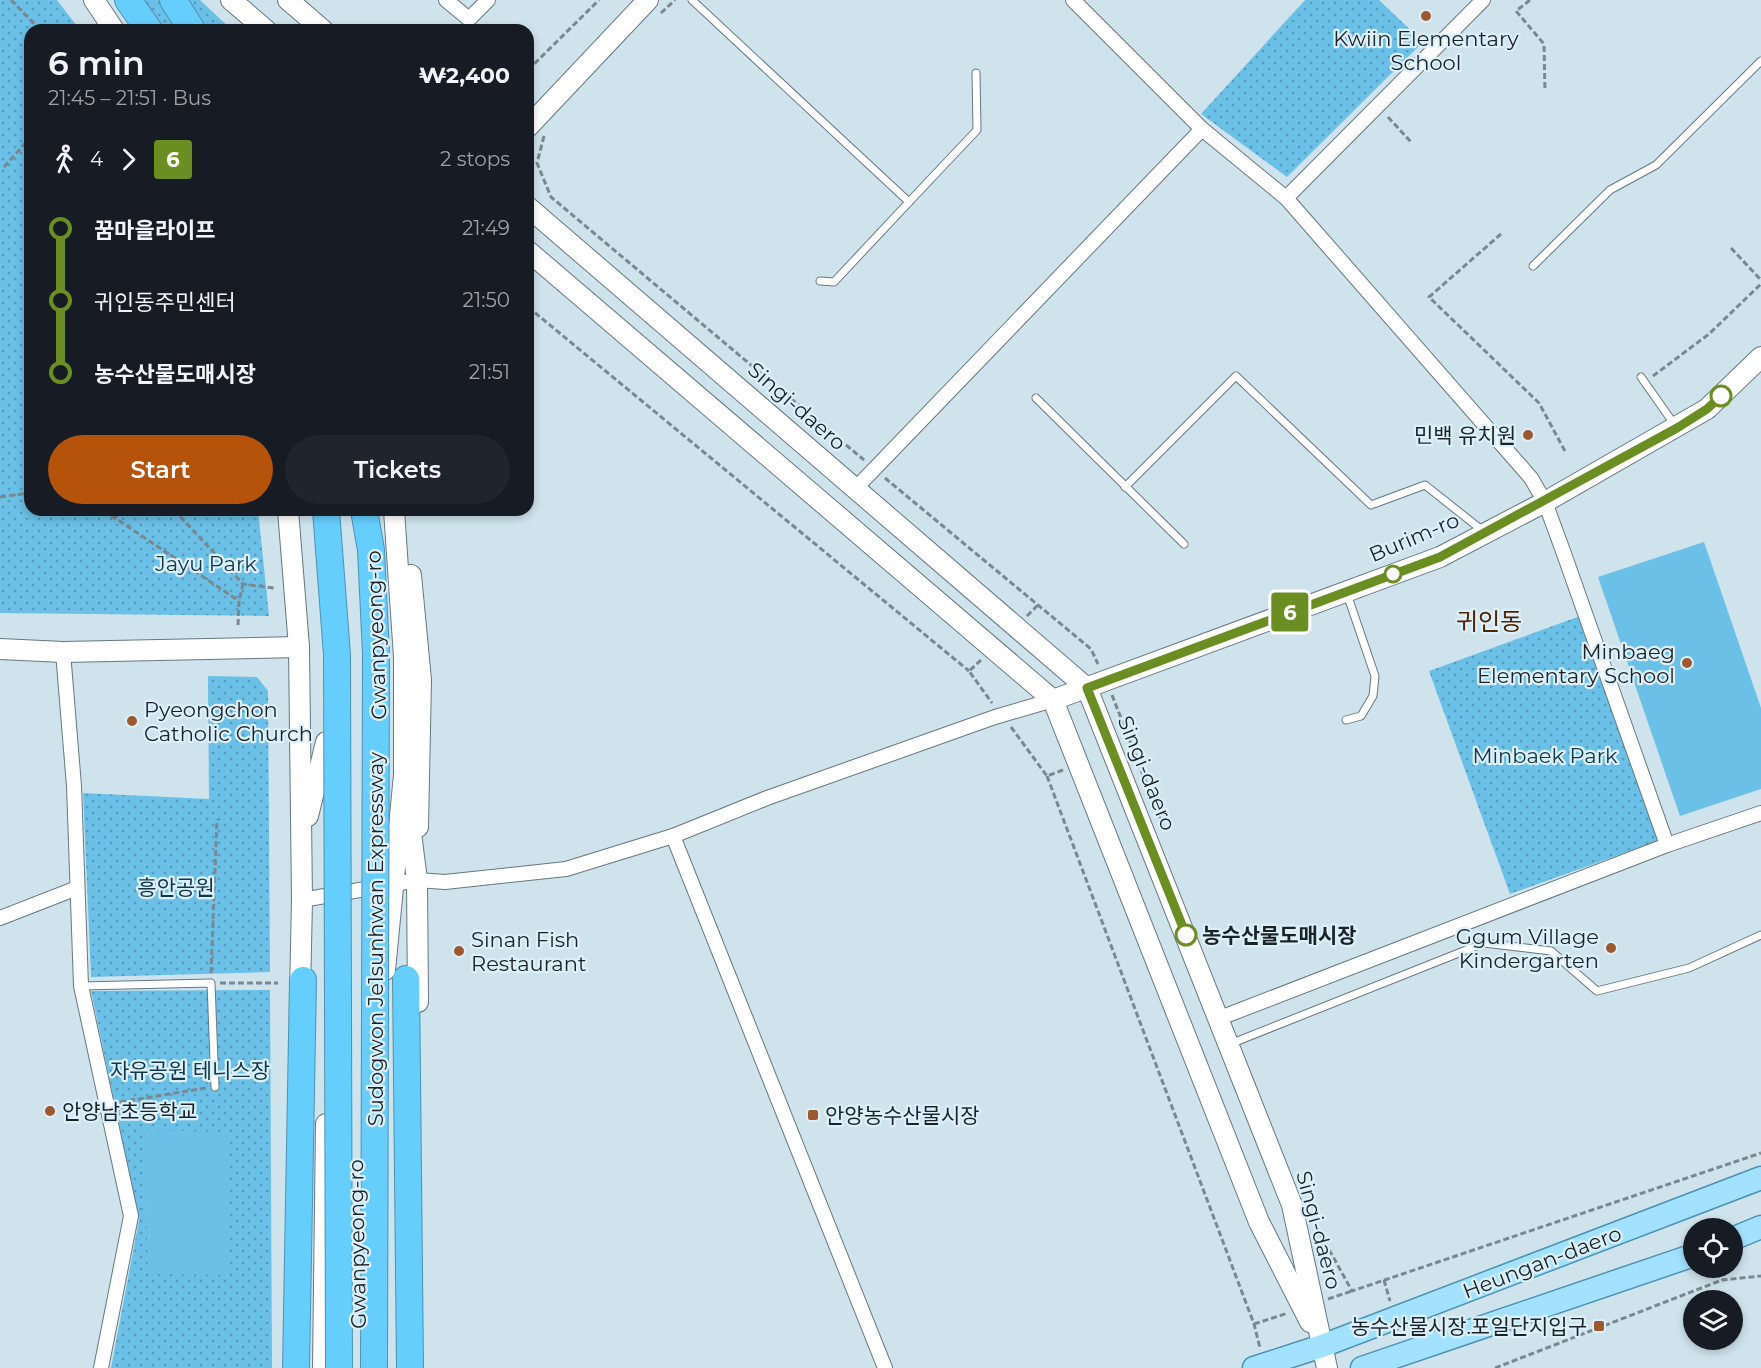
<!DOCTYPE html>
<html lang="en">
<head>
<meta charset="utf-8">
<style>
	body { margin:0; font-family:Montserrat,"Noto Sans KR",sans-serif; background:#20242c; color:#f1f3f6; height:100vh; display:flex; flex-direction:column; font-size:22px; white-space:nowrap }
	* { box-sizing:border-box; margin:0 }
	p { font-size:20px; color:#9ea1a6 }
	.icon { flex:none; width:33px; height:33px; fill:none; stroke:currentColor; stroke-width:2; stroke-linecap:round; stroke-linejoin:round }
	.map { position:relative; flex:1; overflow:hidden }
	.details { position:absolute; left:24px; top:24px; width:510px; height:492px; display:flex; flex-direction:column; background:#171b24; border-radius:18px; box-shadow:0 3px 9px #0003 }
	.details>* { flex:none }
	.badge { padding:0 12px; border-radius:4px; font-size:21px; line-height:39px }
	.tools { position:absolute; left:1683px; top:1218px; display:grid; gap:12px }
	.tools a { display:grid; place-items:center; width:60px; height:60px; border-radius:50%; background:#171b24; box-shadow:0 3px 9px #0003; font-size:30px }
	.map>.badge { position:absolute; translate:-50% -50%; box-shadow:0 0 0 3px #fff }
	.legs { display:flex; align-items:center; gap:9px; height:66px; padding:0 24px; font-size:20px }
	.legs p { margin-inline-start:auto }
	.headline { display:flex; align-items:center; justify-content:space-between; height:102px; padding:0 24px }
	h1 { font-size:33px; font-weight:600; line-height:45px }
	.button { display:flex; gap:12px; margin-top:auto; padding:12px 24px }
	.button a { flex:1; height:69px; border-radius:36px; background:#b45309; color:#fff; font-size:24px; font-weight:600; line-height:69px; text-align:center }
	.button a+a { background:#20242c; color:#f1f3f6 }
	ul { padding:0 24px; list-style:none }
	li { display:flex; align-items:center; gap:21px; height:72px; font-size:22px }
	li i { display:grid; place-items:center; width:9px; height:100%; margin:0 8px; background:currentColor }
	li i::after { content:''; width:15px; height:15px; margin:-8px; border:4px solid; border-radius:50%; background:#171b24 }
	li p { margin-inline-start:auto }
	li:first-child i { background:linear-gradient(#0000 50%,currentColor 0) }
	li:last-child i { background:linear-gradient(currentColor 50%,#0000 0) }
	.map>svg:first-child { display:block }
</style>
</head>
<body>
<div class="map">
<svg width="1761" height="1368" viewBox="0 0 1761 1368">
	<defs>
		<pattern id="grass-dots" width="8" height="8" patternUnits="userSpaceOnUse" patternTransform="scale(1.5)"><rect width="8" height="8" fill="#6bc0e7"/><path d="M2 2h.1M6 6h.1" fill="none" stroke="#579cbb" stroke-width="1.8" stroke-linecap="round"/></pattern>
	</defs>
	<rect width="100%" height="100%" fill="#cfe3ed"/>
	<g fill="url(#grass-dots)">
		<path d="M0 0H57L80 30H30V510H258L269 616 0 613Z"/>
		<path d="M135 0H200L232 30H155Z"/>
		<path d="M1305 0H1379L1423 42 1287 177 1201 114Z"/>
		<path d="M1580 616 1660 840 1510 894 1429 671Z"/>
		<path d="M208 676 257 677 268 691 270 972 91 977 83 793 209 799Z"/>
		<path d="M270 990 272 1368H111L139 1220 91 991Z"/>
	</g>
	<g fill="#6bc0e7">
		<path d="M1704 542 1761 708V789L1680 816 1598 577Z"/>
		<path d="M144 1130 226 1132V1275L148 1274Z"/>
	</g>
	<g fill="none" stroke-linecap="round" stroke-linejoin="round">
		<defs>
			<g id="lane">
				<path d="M692 0 909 202 977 130 976 73"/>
				<path d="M1533 266 1610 190 1656 165 1761 61"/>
				<path d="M820 281 834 282 909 202"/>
				<path d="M1641 377 1674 424"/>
				<path d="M1036 398 1184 544"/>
				<path d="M1125 487 1236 376 1371 505 1425 485 1483 531"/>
				<path d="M1346 720 1361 716 1373 696 1375 676 1347 594"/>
				<path d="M81 986 211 983 215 1087"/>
				<path d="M1230 1044 1484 943 1551 951 1597 991 1689 968 1761 935"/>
			</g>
			<g id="street">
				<path d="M446 0 469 19 488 0"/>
				<path d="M1073 0 1202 129 1286 198 1531 478 1545 502 1563 551 1667 845"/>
				<path d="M1286 198 1483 0"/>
				<path d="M856 488 1202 129"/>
				<path d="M63 652 74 786 81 986 131 1216 101 1368"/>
				<path d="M673 836 885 1368"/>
				<path d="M302 900 417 880 445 882 566 869 673 836 767 798 995 717 1053 700"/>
				<path d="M0 918 77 888"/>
				<path d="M1220 1018 1667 845 1761 813"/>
			</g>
			<g id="secondary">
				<path d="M94 0 114 30"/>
				<path d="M231 0 266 30"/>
				<path d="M288 0 323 30"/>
				<path d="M528 127 648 0"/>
				<path d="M528 207 1087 688 1292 1205 1327 1368"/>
				<path d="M528 251 1053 700 1259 1222 1310 1322"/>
				<path d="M288 510 299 647 302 900 300 993"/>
				<path d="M411 575 421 680 418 827"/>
				<path d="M0 649 63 652 299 647"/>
				<path d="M1053 700 1440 557 1545 502 1707 409 1761 357"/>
				<path d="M408 810 417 880 418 1002"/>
				<path d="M308 816 326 742"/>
				<path d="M385 970 404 775V657L394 510"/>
				<path d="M323 1368 326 1124"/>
			</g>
			<g id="primary">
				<path d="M1732 1239 1761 1227"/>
				<path d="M1254 1368 1322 1346 1761 1178"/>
				<path d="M1362 1368 1694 1255"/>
			</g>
			<g id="highway">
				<path d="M128 0 149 30"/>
				<path d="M173 0 192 30"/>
				<path d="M406 979 410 1368"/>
				<path d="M296 1368 303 980"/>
			</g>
		</defs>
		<use href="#lane" stroke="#667881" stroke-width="9"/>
		<use href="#street" stroke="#667881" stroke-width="16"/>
		<use href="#secondary" stroke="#667881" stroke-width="22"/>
		<use href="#primary" stroke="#4c92b2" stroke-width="25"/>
		<use href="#highway" stroke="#4c92b2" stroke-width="28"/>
		<g stroke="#7a888f" stroke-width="3" stroke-dasharray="6 3" stroke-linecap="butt">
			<path d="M11 0 40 30"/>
			<path d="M1530 0 1516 11 1544 44 1545 91"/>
			<path d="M661 13 675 0"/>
			<path d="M528 70 599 0"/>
			<path d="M1388 117 1411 142"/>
			<path d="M544 136 537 163 551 197 864 460"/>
			<path d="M4 167 30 138"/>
			<path d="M1501 234 1429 297 1539 403 1566 453"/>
			<path d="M1731 248 1761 280"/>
			<path d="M528 307 969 671"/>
			<path d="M1653 376 1709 334 1761 284"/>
			<path d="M885 478 1091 649 1098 664"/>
			<path d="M0 497 30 493"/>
			<path d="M94 510 115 518 239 601"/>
			<path d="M174 510 243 584 274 588"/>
			<path d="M115 518 121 510"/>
			<path d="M1027 616 1038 605"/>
			<path d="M238 625 239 601 243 584"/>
			<path d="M981 660 969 671 992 703"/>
			<path d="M1112 695 1163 826"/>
			<path d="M1011 727 1047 776 1063 770"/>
			<path d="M1047 776 1254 1324 1260 1348"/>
			<path d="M211 973 217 819"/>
			<path d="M220 983H278"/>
			<path d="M120 1102 206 1088"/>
			<path d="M1316 1226 1352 1291 1761 1153"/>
			<path d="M1384 1280 1390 1301"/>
			<path d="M1328 1299 1352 1291"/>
			<path d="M1254 1324 1288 1313"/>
			<path d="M1495 1368 1722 1280 1761 1276"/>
		</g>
		<use href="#lane" stroke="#fff" stroke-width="7"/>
		<use href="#street" stroke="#fff" stroke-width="14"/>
		<use href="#secondary" stroke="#fff" stroke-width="20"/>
		<use href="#primary" stroke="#a3e2fe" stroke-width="22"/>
		<use href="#highway" stroke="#66cefd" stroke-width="26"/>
		<defs>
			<g id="highway-bridge">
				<path d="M326 510 337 655 339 1368"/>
				<path d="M364 510 371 550 376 654 374 1368"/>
			</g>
		</defs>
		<use href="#highway-bridge" stroke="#4c92b2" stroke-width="28" stroke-linecap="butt"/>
		<use href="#highway-bridge" stroke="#66cefd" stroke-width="26"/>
	</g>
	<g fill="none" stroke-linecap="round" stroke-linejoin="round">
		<defs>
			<path id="line-1" d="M1186 935 1087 688 1440 557 1677 428 1707 409 1721 396"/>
		</defs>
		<use href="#line-1" stroke="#fff" stroke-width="14"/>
		<use href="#line-1" stroke="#6b8e23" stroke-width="9"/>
	</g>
	<g fill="#9e582e" stroke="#dcf0fa" stroke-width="2">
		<circle cx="1426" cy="16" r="6"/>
		<circle cx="1528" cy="435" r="6"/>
		<circle cx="1687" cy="663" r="6"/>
		<circle cx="132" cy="721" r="6"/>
		<circle cx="1611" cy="948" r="6"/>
		<circle cx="459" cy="951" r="6"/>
		<circle cx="50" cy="1111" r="6"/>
		<rect x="807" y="1109" width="12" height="12" rx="3"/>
		<rect x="1593" y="1320" width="12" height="12" rx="3"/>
	</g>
	<g fill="#fff" stroke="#6b8e23" stroke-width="3">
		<circle cx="1721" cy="396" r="10"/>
		<circle cx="1393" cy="574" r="8"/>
		<circle cx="1186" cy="935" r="10"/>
	</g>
	<g text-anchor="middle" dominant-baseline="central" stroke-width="4.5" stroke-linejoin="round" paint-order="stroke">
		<g font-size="21" fill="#1c2327" stroke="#dcf0fa" text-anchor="end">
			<text x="1426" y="38" text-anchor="middle">Kwiin Elementary<tspan x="1426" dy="24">School</tspan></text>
			<text x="1516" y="435">민백 유치원</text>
			<text x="1675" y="651">Minbaeg<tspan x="1675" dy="24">Elementary School</tspan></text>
			<text x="144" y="709" text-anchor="start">Pyeongchon<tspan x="144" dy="24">Catholic Church</tspan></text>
			<text x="1599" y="936">Ggum Village<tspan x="1599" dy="24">Kindergarten</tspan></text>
			<text x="471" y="939" text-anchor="start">Sinan Fish<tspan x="471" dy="24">Restaurant</tspan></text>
			<text x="62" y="1111" text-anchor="start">안양남초등학교</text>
			<text x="825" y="1115" text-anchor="start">안양농수산물시장</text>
			<text x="1587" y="1326">농수산물시장.포일단지입구</text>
		</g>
		<g font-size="21" fill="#1c2327" stroke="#dcf0fa">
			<text transform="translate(797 406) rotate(41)">Singi-daero</text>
			<text transform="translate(1414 537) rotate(-23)">Burim-ro</text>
			<text transform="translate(376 635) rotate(-92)">Gwanpyeong-ro</text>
			<text transform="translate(1147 773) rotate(68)">Singi-daero</text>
			<text transform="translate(375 939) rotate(-90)">Sudogwon Je1sunhwan Expressway</text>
			<text transform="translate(1319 1230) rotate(75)">Singi-daero</text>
			<text transform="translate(357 1244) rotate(-91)">Gwanpyeong-ro</text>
			<text transform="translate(1542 1262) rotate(-21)">Heungan-daero</text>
		</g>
		<g font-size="21" fill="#0f3747" stroke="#dcf0fa">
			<text x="206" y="563">Jayu Park</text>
			<text x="1545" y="755">Minbaek Park</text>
			<text x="176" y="887">흥안공원</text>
			<text x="190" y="1070">자유공원 테니스장</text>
		</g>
		<g font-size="21" font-weight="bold" fill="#1c2327" stroke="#dcf0fa" text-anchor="start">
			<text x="1202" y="935">농수산물도매시장</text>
		</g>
		<g font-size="24" fill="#512303" stroke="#dcf0fa">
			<text x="1489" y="621">귀인동</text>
		</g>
	</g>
</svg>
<div class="tools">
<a><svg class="icon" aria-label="locate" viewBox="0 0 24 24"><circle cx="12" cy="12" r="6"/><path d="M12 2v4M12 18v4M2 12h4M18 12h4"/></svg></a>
<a><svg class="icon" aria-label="layers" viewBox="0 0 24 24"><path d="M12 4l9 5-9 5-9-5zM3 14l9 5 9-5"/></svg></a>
</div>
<b class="badge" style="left:1290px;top:612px;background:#6b8e23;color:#fff">6</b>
<section class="details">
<div class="headline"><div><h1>6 min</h1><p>21:45 – 21:51 · Bus</p></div><b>₩2,400</b></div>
<div class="legs"><svg class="icon" aria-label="walk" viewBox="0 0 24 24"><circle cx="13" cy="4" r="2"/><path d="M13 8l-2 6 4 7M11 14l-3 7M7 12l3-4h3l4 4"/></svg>4<svg class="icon" aria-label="forward" viewBox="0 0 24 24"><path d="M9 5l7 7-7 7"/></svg><b class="badge" style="background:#6b8e23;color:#fff">6</b><p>2 stops</p></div>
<ul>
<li><i style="color:#6b8e23"></i><b>꿈마을라이프</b><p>21:49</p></li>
<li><i style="color:#6b8e23"></i><span>귀인동주민센터</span><p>21:50</p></li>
<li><i style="color:#6b8e23"></i><b>농수산물도매시장</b><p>21:51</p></li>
</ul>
<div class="button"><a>Start</a><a>Tickets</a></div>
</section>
</div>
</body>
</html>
